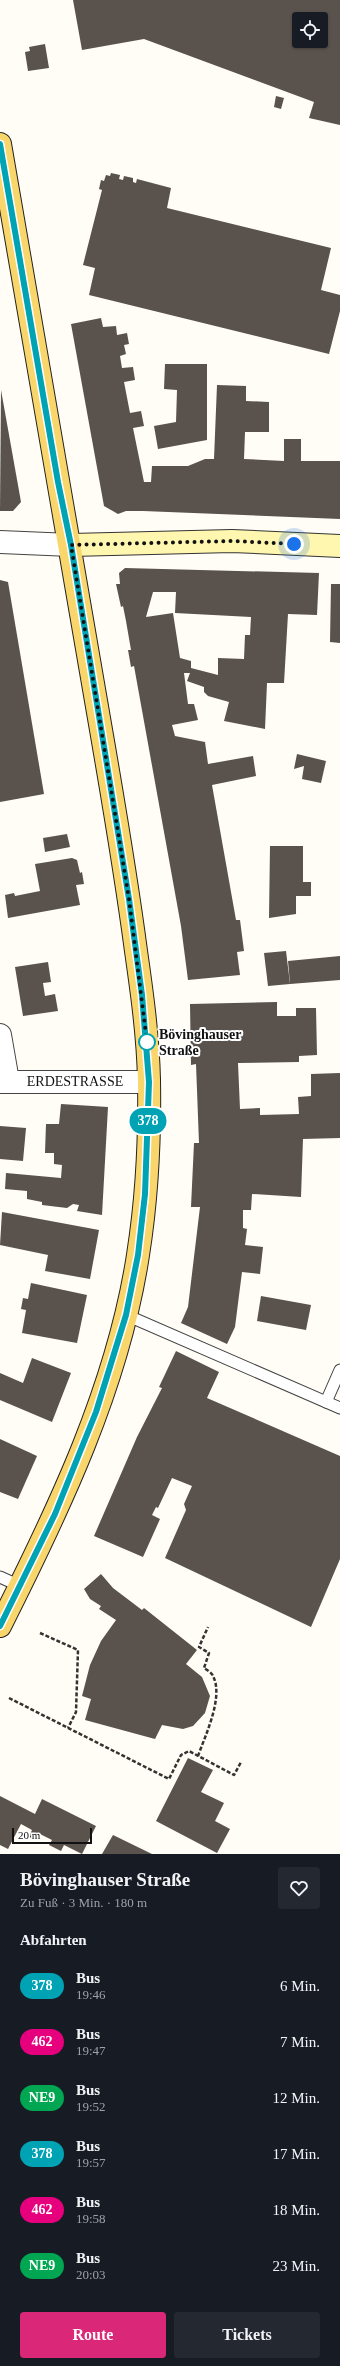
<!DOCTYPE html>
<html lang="de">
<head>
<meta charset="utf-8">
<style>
	body { margin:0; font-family:"Times New Roman",serif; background:#242831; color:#f1f3f6; height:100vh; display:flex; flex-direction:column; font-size:15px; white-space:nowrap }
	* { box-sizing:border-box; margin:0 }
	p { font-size:13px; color:#9ea1a6 }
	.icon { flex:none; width:22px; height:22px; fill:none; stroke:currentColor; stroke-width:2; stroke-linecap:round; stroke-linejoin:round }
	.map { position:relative; height:1854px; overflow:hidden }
	.sheet { display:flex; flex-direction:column; background:#171b24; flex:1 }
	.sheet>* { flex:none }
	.badge { padding:0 8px; border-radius:13px; font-size:14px; line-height:26px }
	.controls { position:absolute; left:292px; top:12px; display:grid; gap:8px }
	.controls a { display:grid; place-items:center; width:36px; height:36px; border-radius:4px; background:#171b24; box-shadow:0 1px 3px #0004; font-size:20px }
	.scale { position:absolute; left:12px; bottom:10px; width:80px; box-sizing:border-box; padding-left:4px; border:2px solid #111; border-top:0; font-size:11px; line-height:14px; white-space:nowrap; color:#111; -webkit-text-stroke:3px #fff; paint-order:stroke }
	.you { position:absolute; width:20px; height:20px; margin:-10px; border:3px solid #fff; border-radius:50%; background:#1a73e8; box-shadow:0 0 0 6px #1a73e833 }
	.map>.badge { position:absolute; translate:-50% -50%; box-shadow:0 0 0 2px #fff }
	h2 { padding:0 20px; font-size:15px; line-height:36px }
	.round { display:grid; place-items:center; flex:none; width:42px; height:42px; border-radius:4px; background:#242831 }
	.overview { display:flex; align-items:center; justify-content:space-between; height:68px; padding:0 20px }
	h1 { font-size:19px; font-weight:600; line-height:30px }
	.primary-button { display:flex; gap:8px; margin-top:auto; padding:8px 20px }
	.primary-button a { flex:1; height:46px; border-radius:4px; background:#db2777; color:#fff; font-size:16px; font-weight:600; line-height:46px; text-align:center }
	.primary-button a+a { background:#242831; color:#f1f3f6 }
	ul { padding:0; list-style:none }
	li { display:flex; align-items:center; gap:12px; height:56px; padding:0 20px }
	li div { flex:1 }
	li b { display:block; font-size:15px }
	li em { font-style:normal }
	li .badge { min-width:44px; font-weight:700; text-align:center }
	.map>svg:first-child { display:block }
</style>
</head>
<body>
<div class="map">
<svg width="340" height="1854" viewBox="0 0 340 1854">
	<rect width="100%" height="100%" fill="#fffdf5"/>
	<g fill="#5a524d" fill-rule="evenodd">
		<path d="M73 0H340V125L309 118 314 102 144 39 82 50ZM299 19H321V41H299Z"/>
		<path d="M45 44 49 68 28 71 25 52 30 51 29 47Z"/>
		<path d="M276 96 284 98 281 109 274 107Z"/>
		<path d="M111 173 120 175 119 179 123 180 124 176 133 178V182L136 183 137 179 171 188 167 208 331 248 321 290 340 295V311L329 354 89 295 95 268 83 265 102 190 99 189 101 180 104 181 106 175 110 176Z"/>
		<path d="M101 318 103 327 116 326 117 335 127 333 129 344 124 345 126 354 120 356 122 368 133 367 135 380 124 382 130 413 141 411 144 426 133 428 144 482H151L152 466H188L205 459H214L217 385 246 386V401L269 402V432H245L244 459 284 461V439H301V461H340V519L143 511H126L118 514 104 506 71 324Z"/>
		<path d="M165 364H207V440L158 449 154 426 176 422 177 390 164 389Z"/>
		<path d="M1 390 21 502 13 511H0Z"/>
		<path d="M125 568 319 573 317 615 288 614 284 683H267L265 729 224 721 229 702 208 696 204 692V687L187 681 190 673H184L188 704H194L198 720 172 725 175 736 205 742 208 764 253 756 256 776 212 785 236 920H240L244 951 237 952 240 975 188 980 181 926 134 666 131 667 128 650H131L126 621 123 606 121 607 116 584H120L119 573ZM153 592H176L175 613 251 617 250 635H245L244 659 218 658V675L191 668V661L180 658 173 613 146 617Z"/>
		<path d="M0 580 8 582 44 794 0 802Z"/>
		<path d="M331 584H340V643L330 642Z"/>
		<path d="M297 754 326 761 321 783 302 779 304 766 294 769Z"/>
		<path d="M67 834 70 847 45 852 43 838Z"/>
		<path d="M270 846H303V882H311V896H296V914L269 918Z"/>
		<path d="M72 858 77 860 80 873 82 872 84 884 76 885 80 905 8 918 5 895 14 893 15 896 40 891 35 864Z"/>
		<path d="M286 951 290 984 268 986 264 953Z"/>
		<path d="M340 956V980L290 984 288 961Z"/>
		<path d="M48 962 51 982 43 983 45 996 55 994 58 1011 23 1016 15 967Z"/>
		<path d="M277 1002V1016H296V1008H316L317 1055 299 1056V1062L238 1063 240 1109 260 1108V1115L299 1114 298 1097 311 1096V1074L340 1073V1138L303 1139 301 1197 252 1194 251 1210H243V1228L247 1229 245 1245 263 1247 260 1274 242 1272 235 1327 227 1344 181 1323 188 1307 200 1207H191L194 1143H199L196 1064 191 1065 190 1004Z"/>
		<path d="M61 1104 108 1107 102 1215 77 1211 79 1205 73 1204 67 1208 42 1205V1202L27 1199V1191L5 1189 6 1173 61 1178 62 1165 54 1164V1153H45L46 1124H59Z"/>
		<path d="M0 1126 26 1128 23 1161 0 1159Z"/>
		<path d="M2 1212 99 1230 90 1279 45 1271 48 1255 0 1245Z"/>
		<path d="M31 1283 87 1295 77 1343 22 1333 26 1310 21 1309 23 1298 28 1299Z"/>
		<path d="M261 1296 311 1305 306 1330 257 1321Z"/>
		<path d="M176 1351 219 1372 207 1398 340 1456V1559L311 1627 165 1558 186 1510 184 1504 192 1486 172 1478 158 1508 156 1507 152 1515 160 1519 143 1557 94 1536 137 1437 162 1388 159 1387Z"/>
		<path d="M32 1358 71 1373 52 1422 0 1400V1373L23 1383Z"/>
		<path d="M0 1439 37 1456 18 1499 0 1492Z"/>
		<path d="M101 1574 113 1588 142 1610 144 1608 197 1650 186 1664 202 1677 210 1696 205 1713 193 1726 183 1729 162 1725 155 1739 85 1720 91 1699 82 1696 90 1665 101 1641 116 1620 99 1609 101 1606 90 1599 84 1589Z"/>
		<path d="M188 1758 213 1770 201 1792 224 1803 215 1821 230 1829 217 1853 156 1821Z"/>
		<path d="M0 1796 35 1814 42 1799 96 1826 82 1854 64 1845 61 1851 49 1845 52 1840 38 1833 34 1840 29 1837 32 1830 21 1824 8 1849 0 1845Z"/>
		<path d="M113 1835 152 1854H102Z"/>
	</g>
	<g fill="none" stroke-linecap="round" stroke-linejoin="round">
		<defs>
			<g id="lane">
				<path d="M126 1315 340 1408"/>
				<path d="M326 1402 340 1370"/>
				<path d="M0 1577 20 1586"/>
			</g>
			<g id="street">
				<path d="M0 542 71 545"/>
				<path d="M0 1035 8 1081"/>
				<path d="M0 1082H149"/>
			</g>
			<path id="secondary" d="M71 545 232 541 340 546"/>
			<path id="primary" d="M0 144C34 337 68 530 100 724 113 799 126 875 136 951 142 993 148 1036 149 1080 150 1137 147 1198 138 1255 118 1386 59 1509 0 1626"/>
		</defs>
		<use href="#lane" stroke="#444" stroke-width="13"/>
		<use href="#street" stroke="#444" stroke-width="24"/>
		<use href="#secondary" stroke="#333" stroke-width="24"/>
		<use href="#primary" stroke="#222" stroke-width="24"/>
		<g stroke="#333" stroke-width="2.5" stroke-dasharray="4 2" stroke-linecap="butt">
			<path d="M40 1633 78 1650 76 1712 68 1728"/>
			<path d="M9 1698 169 1779 181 1755 189 1751 234 1775 241 1762"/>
			<path d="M198 1756C205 1736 224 1697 213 1676 212 1673 207 1670 204 1668L209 1653 199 1647 208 1627"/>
		</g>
		<use href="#lane" stroke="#fff" stroke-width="11"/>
		<use href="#street" stroke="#fff" stroke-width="22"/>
		<use href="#secondary" stroke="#fff6b0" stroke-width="22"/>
		<use href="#primary" stroke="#f9d66b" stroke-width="22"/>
	</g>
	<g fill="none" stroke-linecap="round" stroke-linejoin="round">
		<defs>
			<path id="line" d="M0 144 58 482 71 545 129 899 142 995 149 1082 145 1194 138 1255 126 1315 96 1412 55 1514 0 1626"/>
		</defs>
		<use href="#line" stroke="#fff" stroke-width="9"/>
		<use href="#line" stroke="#00a3b4" stroke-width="6"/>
		<path stroke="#111" stroke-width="4" stroke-dasharray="0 7.2" d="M147 1042 129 899 71 545 232 541 294 544"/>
	</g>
	<circle fill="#fff" stroke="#00a3b4" stroke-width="2" cx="147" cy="1042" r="8"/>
	<g text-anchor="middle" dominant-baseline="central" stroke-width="4" stroke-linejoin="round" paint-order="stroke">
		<g font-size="14" font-weight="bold" fill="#111" stroke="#fff" text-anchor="start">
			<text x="159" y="1034">Bövinghauser<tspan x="159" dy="16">Straße</tspan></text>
		</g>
		<g font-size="14" fill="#111" stroke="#fff">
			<text x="75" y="1081">ERDESTRASSE</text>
		</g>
	</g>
</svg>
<div class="controls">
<a><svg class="icon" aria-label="locate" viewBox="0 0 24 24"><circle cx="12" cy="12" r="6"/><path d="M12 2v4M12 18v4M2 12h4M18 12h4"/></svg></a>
</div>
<div class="scale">20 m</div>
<div class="you" style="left:294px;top:544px"></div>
<b class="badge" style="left:148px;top:1121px;background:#00a3b4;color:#fff">378</b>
</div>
<section class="sheet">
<div class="overview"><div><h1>Bövinghauser Straße</h1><p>Zu Fuß · 3 Min. · 180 m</p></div><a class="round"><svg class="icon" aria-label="heart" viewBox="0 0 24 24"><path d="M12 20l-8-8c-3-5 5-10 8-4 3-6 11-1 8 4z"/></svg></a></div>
<h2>Abfahrten</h2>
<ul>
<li><span class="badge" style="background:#00a3b4;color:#fff">378</span><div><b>Bus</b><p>19:46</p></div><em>6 Min.</em></li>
<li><span class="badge" style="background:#e6007e;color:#fff">462</span><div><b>Bus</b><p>19:47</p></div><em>7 Min.</em></li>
<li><span class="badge" style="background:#00a651;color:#fff">NE9</span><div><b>Bus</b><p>19:52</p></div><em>12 Min.</em></li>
<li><span class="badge" style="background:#00a3b4;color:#fff">378</span><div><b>Bus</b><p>19:57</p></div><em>17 Min.</em></li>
<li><span class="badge" style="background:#e6007e;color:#fff">462</span><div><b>Bus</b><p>19:58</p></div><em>18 Min.</em></li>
<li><span class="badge" style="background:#00a651;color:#fff">NE9</span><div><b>Bus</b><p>20:03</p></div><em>23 Min.</em></li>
</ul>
<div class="primary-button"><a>Route</a><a>Tickets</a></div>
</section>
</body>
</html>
